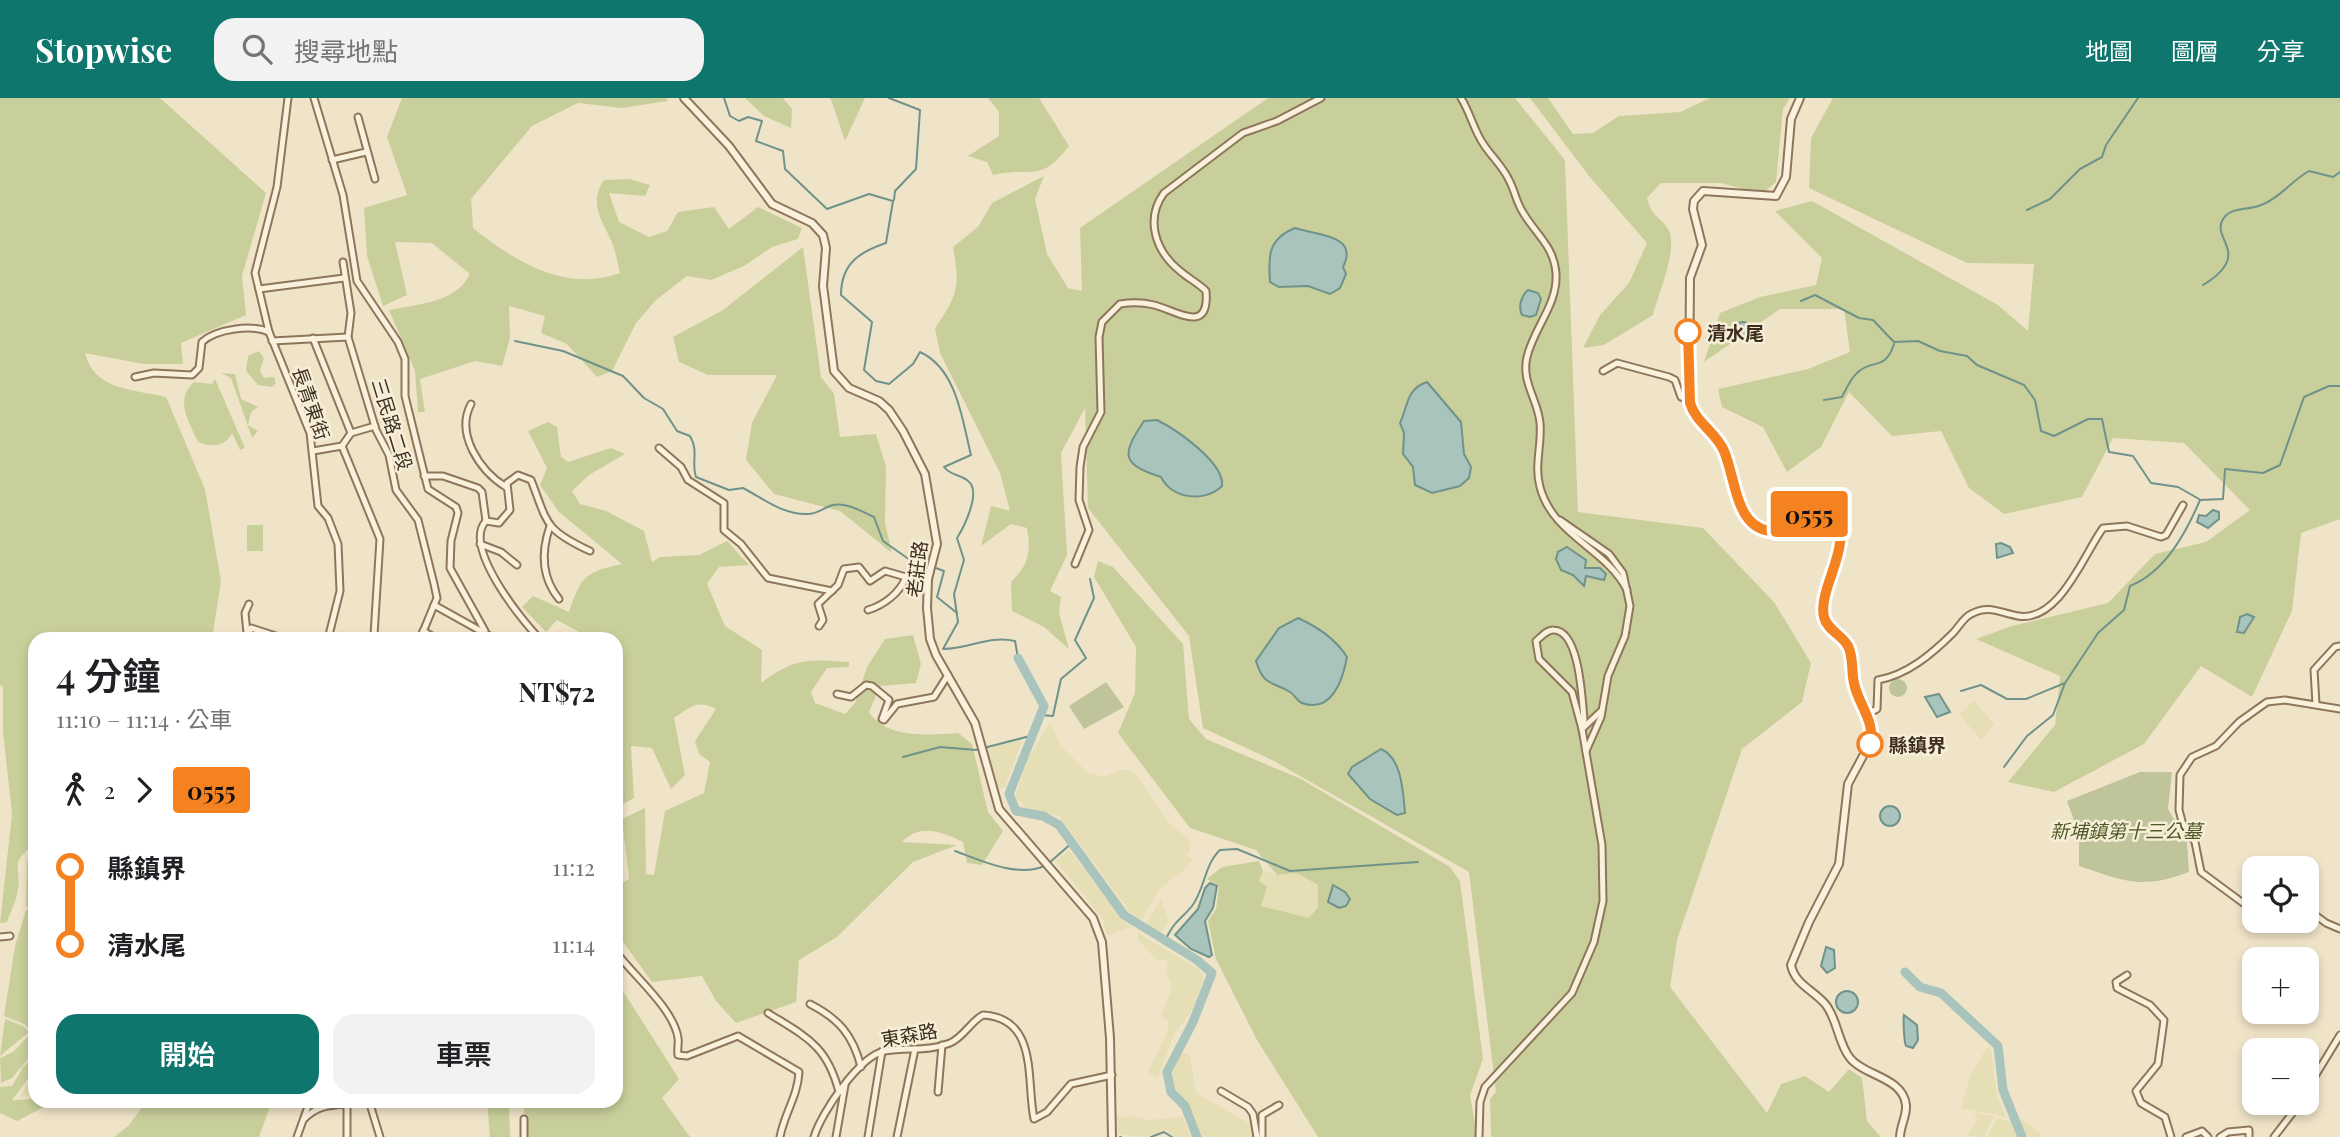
<!DOCTYPE html>
<html lang="zh-TW">
<head>
<meta charset="utf-8">
<style>
	body { margin:0; font-family:"Playfair Display","Noto Sans TC",serif; background:#f2f2f2; color:#202124; height:100vh; display:flex; flex-direction:column; font-size:26px; white-space:nowrap }
	* { box-sizing:border-box; margin:0 }
	p { font-size:23px; color:#757577 }
	.icon { flex:none; width:38px; height:38px; fill:none; stroke:currentColor; stroke-width:2; stroke-linecap:round; stroke-linejoin:round }
	.map { position:relative; flex:1; overflow:hidden }
	.details { position:absolute; left:28px; top:534px; width:595px; height:476px; display:flex; flex-direction:column; background:#fff; border-radius:21px; box-shadow:0 4px 10px #0003 }
	.details>* { flex:none }
	.badge { padding:0 14px; border-radius:5px; font-size:24px; line-height:46px }
	.fabs { position:absolute; left:2242px; top:758px; display:grid; gap:14px }
	.fabs a { display:grid; place-items:center; width:77px; height:77px; border-radius:14px; background:#fff; box-shadow:0 4px 10px #0003; font-size:35px }
	.map>.badge { position:absolute; translate:-50% -50%; box-shadow:0 0 0 4px #fff }
	.legs { display:flex; align-items:center; gap:10px; height:77px; padding:0 28px; font-size:23px }
	.legs p { margin-inline-start:auto }
	.head { display:flex; align-items:center; justify-content:space-between; height:119px; padding:0 28px }
	h1 { font-size:38px; font-weight:600; line-height:52px }
	.button { display:flex; gap:14px; margin-top:auto; padding:14px 28px }
	.button a { flex:1; height:80px; border-radius:21px; background:#0f766e; color:#fff; font-size:28px; font-weight:600; line-height:80px; text-align:center }
	.button a+a { background:#f2f2f2; color:#202124 }
	ul { padding:0 28px; list-style:none }
	li { display:flex; align-items:center; gap:24px; height:77px; font-size:26px }
	li i { display:grid; place-items:center; width:10px; height:100%; margin:0 9px; background:currentColor }
	li i::after { content:''; width:18px; height:18px; margin:-9px; border:5px solid; border-radius:50%; background:#fff }
	li p { margin-inline-start:auto }
	li:first-child i { background:linear-gradient(#0000 50%,currentColor 0) }
	li:last-child i { background:linear-gradient(currentColor 50%,#0000 0) }
	header { display:flex; align-items:center; gap:42px; box-sizing:border-box; height:98px; padding:0 35px; background:#0f766e; color:#fff }
	header strong { font-size:33px }
	nav { display:flex; gap:38px; margin-inline-start:auto; font-size:24px }
	.search { width:490px; height:63px; background:#f2f2f2; display:flex; align-items:center; gap:18px; box-sizing:border-box; padding:0 24px; border-radius:21px; color:#757577; font-size:26px }
	.map>svg:first-child { display:block }
</style>
</head>
<body>
<header>
<strong>Stopwise</strong>
<div class="search"><svg class="icon" aria-label="search" viewBox="0 0 24 24"><circle cx="10" cy="10" r="6"/><path d="M15 15l6 6"/></svg>搜尋地點</div>
<nav><a>地圖</a><a>圖層</a><a>分享</a></nav>
</header>
<div class="map">
<svg width="2340" height="1039" viewBox="0 0 2340 1039">
	<rect width="100%" height="100%" fill="#f0e4c8"/>
	<g fill="#e6deb5">
		<path d="M1974 603 1994 626 1981 642 1959 616Z"/>
		<path d="M1050 624 1060 647 1088 675 1104 679 1119 672H1130L1138 679 1169 725 1189 741 1191 750 1187 757 1193 761 1181 775 1160 790 1142 822 1130 814 1059 718 1027 710 1015 699 1028 661Z"/>
		<path d="M1023 640 1005 689 998 691 986 652Z"/>
		<path d="M1069 752 1122 821 1132 829 1107 837 1103 821 1056 763Z"/>
		<path d="M1263 773 1277 777 1297 775 1318 787V809L1309 821 1261 808 1259 783Z"/>
		<path d="M1161 800 1169 824 1160 835 1146 825Z"/>
		<path d="M1138 835 1198 871 1204 880 1193 911 1174 936 1157 981 1148 974 1168 932 1169 924 1161 918 1172 890 1166 874 1168 863 1156 861 1138 842Z"/>
		<path d="M1987 949 1991 951 1997 998 2006 1019 1961 1010 1971 977Z"/>
		<path d="M1181 953 1190 958 1196 995 1250 1026 1253 1039H1201L1192 1013 1173 988V974Z"/>
		<path d="M35 976V997L19 1000 26 987Z"/>
		<path d="M1972 1015 1994 1018 1984 1039 1967 1038 1978 1021Z"/>
		<path d="M1129 1018 1149 1022 1183 1019 1190 1039H1175L1166 1032 1146 1039 1118 1036 1117 1020Z"/>
		<path d="M1997 1020 2012 1024 2018 1039H1988Z"/>
		<path d="M2022 1021 2039 1035 2042 1039H2024L2019 1023Z"/>
	</g>
	<g fill="#c9cf9b">
		<path d="M0 0H160L266 95 242 178 246 217 181 245 183 266H143L85 255C94 292 132 291 166 299L205 391 221 483 212 541H35V746C6 767 24 770 17 796 15 806 10 815 7 824L0 825 12 716 3 634V589L0 587Z"/>
		<path d="M402 0H666L668 3 622 10 578 5 532 28 471 101 473 130C515 163 564 195 620 175 618 166 616 156 613 147 604 125 587 106 604 82L629 81 650 87 645 98 609 95 619 124 649 139 667 133 678 114 714 109 729 131 758 109 802 130 798 141 772 149 744 168 711 182 687 178 656 202 636 225 612 273 597 279 567 246 541 235 545 218 509 208 510 240 502 268 475 263 420 281 425 314H418L415 273 389 212C418 206 456 205 470 176L432 145 395 144 407 197 383 208 367 158 364 110 407 97 387 39Z"/>
		<path d="M745 0H783L792 11 791 30 764 18Z"/>
		<path d="M830 0H865L845 43 832 4Z"/>
		<path d="M988 0H1039L1069 48C1040 86 1033 68 993 77L987 64 968 58 999 38V14Z"/>
		<path d="M1268 0H1515L1565 62 1578 414 1703 430 1774 504 1811 565 1802 604 1742 651 1677 842 1670 889 1767 1015 1781 986 1805 978 1829 994 1849 971 1862 980 1867 1023 1881 1039H1491L1490 1001 1496 994 1469 774 1272 662 1203 630 1189 538 1088 410 1085 310 1061 355 1067 457 1050 493 1061 499 1059 515 1069 551 1044 529 1012 513 1011 484C1029 466 1031 455 1027 430L1011 426 981 448 991 408 1010 413 1000 375 940 255 935 230C958 197 960 189 953 149L978 129 992 105 1044 78 1035 101 1047 156 1068 190 1082 193 1080 130Z"/>
		<path d="M1530 0H1548L1573 36 1593 35 1619 18 1680 14 1710 0H1790L1783 11 1776 84 1762 96 1721 85H1661L1647 100C1653 122 1659 116 1668 131 1679 149 1658 197 1653 217L1604 247 1583 250 1600 217 1629 185 1647 145 1589 78Z"/>
		<path d="M1833 0H2340V421L2301 435 2292 513 2252 599 2201 568 2144 646 2054 694 2008 684 2055 627 2060 578 1976 541 2012 528 2108 505 2155 456 2206 444 2250 412 2184 345 2113 340 2082 399 2004 416 1969 390 1941 333 1892 338 1849 294 1821 349 1787 374 1763 329 1722 309 1718 291 1808 271 1850 254 1844 211H1780L1704 264 1720 215 1760 199 1816 187 1822 160 1775 113 1812 103 1998 207 2028 233 2034 166 1967 165 1809 90 1811 40Z"/>
		<path d="M803 149 821 279 834 296 840 339 876 336 886 369 885 425 892 455 840 413 774 396 746 362 752 325 777 277H708L679 264 673 239 723 212Z"/>
		<path d="M259 253 264 260 260 273 264 280 274 279 276 285 272 289 258 287 246 273 248 258Z"/>
		<path d="M221 275 235 276 241 301 258 309 251 314 248 327 258 333 252 340 231 280Z"/>
		<path d="M215 281 245 350 240 352 232 335C224 350 212 349 198 344 189 323 174 302 194 284L212 286Z"/>
		<path d="M548 324 557 329 561 359 568 364 611 350 625 356 589 377 572 393 580 406 606 413 644 433 652 464 660 459 699 457 727 443 749 467 719 469 707 486 725 528 762 552 761 585C794 560 808 561 849 564V569L827 570 811 594 815 605 845 616 855 605 867 569 885 541 913 537 921 566 916 585 880 588 869 614C886 641 930 637 958 635L972 646 988 714 1003 733 982 767 967 765 963 744C942 734 920 725 902 744L957 747 913 764 837 839 799 862 796 904 736 925 716 903 702 878 652 884 616 834V788L629 781 622 721 645 710 646 776 654 777 665 713 704 695 710 664 699 656 695 643 716 611C698 601 690 609 674 620L685 677 671 691 652 650 631 648 634 700 623 706 616 692V541H592L557 522 546 534 522 509 533 498 569 514C581 478 585 474 622 466L559 414 540 387 547 370 528 333Z"/>
		<rect x="247" y="427" width="16" height="26"/>
		<path d="M1098 463 1113 469 1183 546 1189 621 1206 641 1301 681 1450 769 1460 783 1483 961 1470 997 1477 1039H1318L1257 942 1216 861 1208 823 1216 811 1219 788 1207 781 1222 769 1259 763 1263 773 1259 783 1267 789 1261 808 1309 820 1318 809V787L1297 775 1277 777 1256 752 1190 730 1118 635 1135 595 1136 549 1094 479Z"/>
		<path d="M35 761V808L26 809 27 764Z"/>
		<path d="M35 811V953L12 980 1 985 0 960 13 954 32 934 24 926 4 918 15 848 26 812Z"/>
		<path d="M616 882 679 981 662 1000 690 1039H525L524 1003H616Z"/>
		<path d="M5 921 23 928 29 934 0 958Z"/>
		<path d="M35 958V972L12 1002 35 1001 46 1008 17 1023 0 1015V989L12 988 23 969Z"/>
		<path d="M147 1003H272L259 1039H114L128 1028Z"/>
		<path d="M487 1003H509L510 1039H490Z"/>
	</g>
	<g fill="#bfc49a">
		<circle cx="1898" cy="590" r="9"/>
		<path d="M1106 584 1124 609 1084 631 1069 608Z"/>
		<path d="M2140 674H2172L2168 711 2187 744 2189 774C2141 792 2124 783 2079 768V736L2067 703Z"/>
	</g>
	<g fill="#a9c4bc" stroke="#6f938a" stroke-width="2">
		<path d="M1295 130C1314 137 1360 136 1343 169L1346 176 1340 190 1330 196 1308 188 1279 189 1270 184C1268 158 1268 141 1295 130Z"/>
		<path d="M1528 192 1538 195 1541 201 1536 217 1530 219 1522 217C1518 209 1521 198 1528 192Z"/>
		<circle cx="1743" cy="233" r="9"/>
		<path d="M1427 284 1461 324 1464 356 1471 369 1469 380 1460 388 1432 395 1415 387 1413 369 1403 356 1404 335 1400 325C1408 308 1406 291 1427 284Z"/>
		<path d="M1157 322C1177 332 1225 365 1222 388 1205 405 1172 401 1161 379 1120 366 1122 356 1144 323Z"/>
		<path d="M2213 412 2219 414V421L2208 430 2197 424 2199 417 2206 418Z"/>
		<path d="M2001 445 2010 449 2013 455 1997 460 1996 446Z"/>
		<path d="M1567 449 1586 462 1585 470H1600L1606 476 1604 482 1586 478 1584 488 1573 477 1561 472 1556 461 1558 454Z"/>
		<path d="M2247 516 2254 519 2244 535 2237 534 2240 519Z"/>
		<path d="M1298 520C1318 529 1335 540 1347 559 1343 581 1332 616 1302 605 1296 602 1295 597 1290 594 1272 583 1264 589 1256 563L1279 530Z"/>
		<path d="M1939 596 1950 614 1937 619 1925 599Z"/>
		<path d="M1381 651C1402 660 1403 694 1405 715L1397 717 1370 701 1348 676 1352 669Z"/>
		<circle cx="1890" cy="718" r="10"/>
		<path d="M1210 785 1217 788 1213 810 1205 823 1212 857 1209 859 1191 851 1175 837 1198 811 1205 790Z"/>
		<path d="M1333 787 1345 794 1350 801 1346 808 1339 810 1328 804Z"/>
		<path d="M1826 849 1834 852 1835 870 1827 875 1821 868Z"/>
		<circle cx="1847" cy="904" r="11"/>
		<path d="M1904 917 1917 927 1918 942 1913 950 1906 948C1904 944 1903 921 1904 917Z"/>
	</g>
	<g fill="none" stroke-linecap="round" stroke-linejoin="round">
		<g stroke="#6f938a" stroke-width="2">
			<path d="M724 0 730 18 739 23 748 19 762 23 756 43 783 53 785 71 827 111 869 96 893 103 886 145C859 154 841 166 841 197L872 224 864 272 876 283 889 286 913 266 920 254C957 271 962 321 971 357L944 369C951 378 960 376 968 383 982 393 964 429 957 440L964 462 954 496 958 524 943 551C970 551 988 537 1015 543L1018 560"/>
			<path d="M889 0 920 12 916 71 895 93 894 102"/>
			<path d="M2027 112 2050 101 2080 71 2102 59 2106 47 2138 0"/>
			<path d="M2203 187C2252 157 2213 142 2222 123 2229 108 2248 113 2261 107 2280 100 2291 83 2309 73L2333 79 2340 74"/>
			<path d="M1801 203 1815 197 1859 220 1873 222 1894 244 1918 243 1940 253 1967 258 1977 267 2024 287 2035 302 2041 333 2054 338 2088 321H2102L2109 354 2133 358 2151 385 2178 389 2199 401"/>
			<path d="M515 243 563 253 623 278 644 300 663 311 677 333 690 338C699 353 691 364 696 379L729 392 743 390C764 401 783 417 808 416 817 416 825 409 833 407 846 404 863 414 874 419L883 443 920 469H927"/>
			<path d="M1824 302 1842 299C1846 291 1851 280 1857 275 1872 260 1885 274 1894 246"/>
			<path d="M933 469 944 473 937 499 957 515"/>
			<path d="M1961 593 1981 587 2007 601H2026L2065 585 2098 535 2124 512 2130 488C2165 474 2186 435 2200 402L2223 401 2225 371 2263 375 2280 367 2304 299 2329 288H2340"/>
			<path d="M1041 617 1053 618 1061 581 1086 560 1075 542 1094 500 1090 481"/>
			<path d="M903 659 940 649 976 652 1034 637"/>
			<path d="M2004 669 2027 638 2053 617 2065 585"/>
			<path d="M955 753C980 762 1018 780 1044 768"/>
			<path d="M1049 765 1073 744"/>
			<path d="M1165 843C1175 821 1180 823 1192 808 1205 791 1204 767 1220 752L1237 751 1290 773 1418 764"/>
			<path d="M1120 1039H1121"/>
			<path d="M1151 1039 1164 1034 1172 1039"/>
		</g>
		<g stroke="#a9c4bc" stroke-width="9">
			<path d="M1018 560 1044 608 1009 696 1016 713 1043 718 1059 727 1124 817 1197 862 1212 875 1193 924 1167 974 1171 994 1185 1008 1197 1039"/>
			<path d="M1905 874 1920 889 1941 895 1998 948 2003 992 2022 1039"/>
		</g>
		<defs>
			<g id="minor">
				<path d="M288 0 277 89 255 175 269 234 310 335 318 408 328 420 338 446 340 493 328 541"/>
				<path d="M314 0 343 97 357 183 398 244 405 261V298L428 391 456 409 458 415 451 443 450 470 485 533"/>
				<path d="M1461 0C1470 14 1474 33 1484 47 1492 59 1503 69 1509 82 1514 91 1516 102 1521 111 1533 134 1554 147 1556 175 1558 207 1534 229 1527 259 1521 284 1538 302 1540 325 1542 347 1534 367 1540 389 1553 438 1606 450 1627 492"/>
				<path d="M358 19 375 81"/>
				<path d="M332 62 366 54"/>
				<path d="M343 164 351 215 348 239 376 332 389 357 396 392 418 422 434 486 437 500 420 541"/>
				<path d="M259 191 344 180"/>
				<path d="M313 240 351 335 375 328"/>
				<path d="M272 243 348 239"/>
				<path d="M1603 273 1617 265 1669 279 1675 282 1681 299 1689 302"/>
				<path d="M135 279 154 275 192 277 199 270 202 244C216 231 252 226 269 234"/>
				<path d="M471 306C455 336 480 373 506 389"/>
				<path d="M342 348 380 441 374 537 387 541"/>
				<path d="M659 350 681 369 688 382 724 405V432L741 446 768 480 832 493"/>
				<path d="M313 353 342 348 351 335"/>
				<path d="M424 378H443L478 390 482 394 486 423"/>
				<path d="M1560 422 1609 456 1623 475 1630 508 1625 538 1608 578 1601 619 1586 653"/>
				<path d="M550 428C541 454 541 479 559 501"/>
				<path d="M480 446 501 454 517 467"/>
				<path d="M1075 466 1089 432 1079 402 1080 369 1083 349 1101 314 1099 239 1102 224 1120 206C1132 204 1142 204 1154 207 1175 212 1210 238 1206 193 1198 185 1188 180 1180 173 1155 153 1145 121 1164 95L1243 35 1277 23 1321 0"/>
				<path d="M434 507 495 541"/>
				<path d="M868 512C884 507 900 495 906 479"/>
				<path d="M819 528 823 522 818 506 838 487 844 471 859 469 870 483 885 473 906 479 913 473 930 474"/>
				<path d="M423 533 437 541"/>
				<path d="M247 535 245 515 249 506"/>
				<path d="M245 541 251 530 285 541"/>
				<path d="M540 541C521 522 462 448 486 423L499 425 510 412 507 385 518 377 531 382C548 425 543 431 590 453"/>
				<path d="M837 596 851 599 866 587 872 588 889 602 882 621 884 622 897 606 934 599 948 577"/>
				<path d="M2316 606 2314 572 2335 549 2340 548"/>
				<path d="M1866 617 1877 611 1878 582C1907 577 1932 556 1953 535 1959 529 1963 520 1971 516 1989 506 2000 515 2018 518 2059 525 2084 456 2103 430L2127 428 2161 439 2166 437 2183 407"/>
				<path d="M1582 631 1600 614"/>
				<path d="M2254 810 2243 805 2201 774 2195 744 2183 727 2179 712 2180 677 2192 659 2216 648 2239 624 2267 604 2285 602 2340 611"/>
				<path d="M2306 810 2326 825 2340 831"/>
				<path d="M0 839 10 838"/>
				<path d="M616 854C632 876 674 911 678 940 679 945 677 951 678 957L687 958 738 938 799 974C798 998 784 1016 780 1039"/>
				<path d="M2127 877 2116 884 2117 890 2150 907 2164 922 2158 966 2136 993 2141 1005 2165 1019 2171 1039"/>
				<path d="M810 906C839 921 853 937 861 969"/>
				<path d="M768 915C806 939 827 947 839 994"/>
				<path d="M1221 993 1248 1009 1253 1016 1257 1039"/>
				<path d="M2306 993 2340 937"/>
				<path d="M938 994 942 947"/>
				<path d="M369 1003 380 1039"/>
				<path d="M347 1004V1039"/>
				<path d="M304 1021C317 1008 329 1007 347 1006"/>
				<path d="M524 1021V1039"/>
				<path d="M297 1039 310 1003"/>
				<path d="M814 1039C821 1015 860 957 885 953 907 949 928 954 950 945 964 939 970 924 983 917 1039 920 1026 983 1034 1021L1047 1014 1071 986 1112 977"/>
				<path d="M836 1039 845 987"/>
				<path d="M868 1039 882 953"/>
				<path d="M897 1039 915 951"/>
				<path d="M1262 1039V1017L1279 1007"/>
				<path d="M1479 1039 1480 1004 1485 989 1572 895 1594 844 1603 803 1602 747 1582 631 1572 594 1539 561 1536 543C1541 539 1547 531 1554 532 1580 533 1582 602 1584 621L1582 631"/>
				<path d="M2186 1039 2202 1033 2208 1039"/>
				<path d="M2220 1039 2228 1034 2249 1032V1039"/>
				<path d="M2274 1039 2301 1004"/>
			</g>
			<g id="tertiary">
				<path d="M684 0 729 48 772 106 812 125 823 137 826 150 823 188 834 273 849 290 879 303 889 312 903 333 925 376 937 446 928 481 927 510 930 541 936 557 975 625 999 711 1093 820 1102 844 1110 940 1112 1039"/>
				<path d="M1800 0 1791 21 1786 79 1776 98 1703 93 1694 103 1693 111 1702 147 1690 180 1689 302C1694 323 1713 332 1722 351 1744 392 1728 438 1794 430L1817 412 1831 415 1838 425V456L1823 510 1824 520 1850 551 1857 597 1872 629 1871 643 1848 686 1839 766 1809 824 1791 867C1795 887 1814 892 1826 907 1838 923 1838 945 1850 960 1864 978 1903 979 1906 1007 1907 1017 1900 1029 1900 1039"/>
			</g>
		</defs>
		<use href="#minor" stroke="#8d765c" stroke-width="9"/>
		<use href="#tertiary" stroke="#8d765c" stroke-width="10"/>
		<use href="#minor" stroke="#faf1dc" stroke-width="5"/>
		<use href="#tertiary" stroke="#faf1dc" stroke-width="6"/>
	</g>
	<g fill="none" stroke-linecap="round" stroke-linejoin="round">
		<defs>
			<path id="line-1" d="M1688 234 1690 305C1696 325 1716 334 1724 353 1738 386 1735 446 1791 431 1800 428 1807 416 1817 412L1831 415C1858 443 1817 489 1824 519 1827 532 1842 537 1848 548 1854 560 1851 573 1854 585 1858 606 1876 624 1870 646"/>
		</defs>
		<use href="#line-1" stroke="#fff" stroke-width="16"/>
		<use href="#line-1" stroke="#f58220" stroke-width="10"/>
	</g>
	<g fill="#fff" stroke="#f58220" stroke-width="3.5">
		<circle cx="1688" cy="234" r="12"/>
		<circle cx="1870" cy="646" r="12"/>
	</g>
	<g text-anchor="middle" dominant-baseline="central" stroke-width="5" stroke-linejoin="round" paint-order="stroke">
		<g font-size="19" font-weight="bold" fill="#3d2e20" stroke="#f7eed8" text-anchor="start">
			<text x="1707" y="234">清水尾</text>
			<text x="1889" y="646">縣鎮界</text>
		</g>
		<g font-size="19" fill="#3d2e20" stroke="#f7eed8">
			<text transform="translate(312 305) rotate(71)">長青東街</text>
			<text transform="translate(393 326) rotate(73)">三民路二段</text>
			<text transform="translate(916 471) rotate(-83)">老莊路</text>
			<text transform="translate(909 936) rotate(-10)">東森路</text>
		</g>
		<g font-size="19" font-style="italic" fill="#4d5a26" stroke="#f7eed8">
			<text x="2126" y="732">新埔鎮第十三公墓</text>
		</g>
	</g>
</svg>
<div class="fabs">
<a><svg class="icon" aria-label="locate" viewBox="0 0 24 24"><circle cx="12" cy="12" r="6"/><path d="M12 2v4M12 18v4M2 12h4M18 12h4"/></svg></a>
<a>+</a>
<a>−</a>
</div>
<b class="badge" style="left:1809px;top:416px;background:#f58220;color:#111">0555</b>
<section class="details">
<div class="head"><div><h1>4 分鐘</h1><p>11:10 – 11:14 · 公車</p></div><b>NT$72</b></div>
<div class="legs"><svg class="icon" aria-label="walk" viewBox="0 0 24 24"><circle cx="13" cy="4" r="2"/><path d="M13 8l-2 6 4 7M11 14l-3 7M7 12l3-4h3l4 4"/></svg>2<svg class="icon" aria-label="forward" viewBox="0 0 24 24"><path d="M9 5l7 7-7 7"/></svg><b class="badge" style="background:#f58220;color:#111">0555</b></div>
<ul>
<li><i style="color:#f58220"></i><b>縣鎮界</b><p>11:12</p></li>
<li><i style="color:#f58220"></i><b>清水尾</b><p>11:14</p></li>
</ul>
<div class="button"><a>開始</a><a>車票</a></div>
</section>
</div>
</body>
</html>
